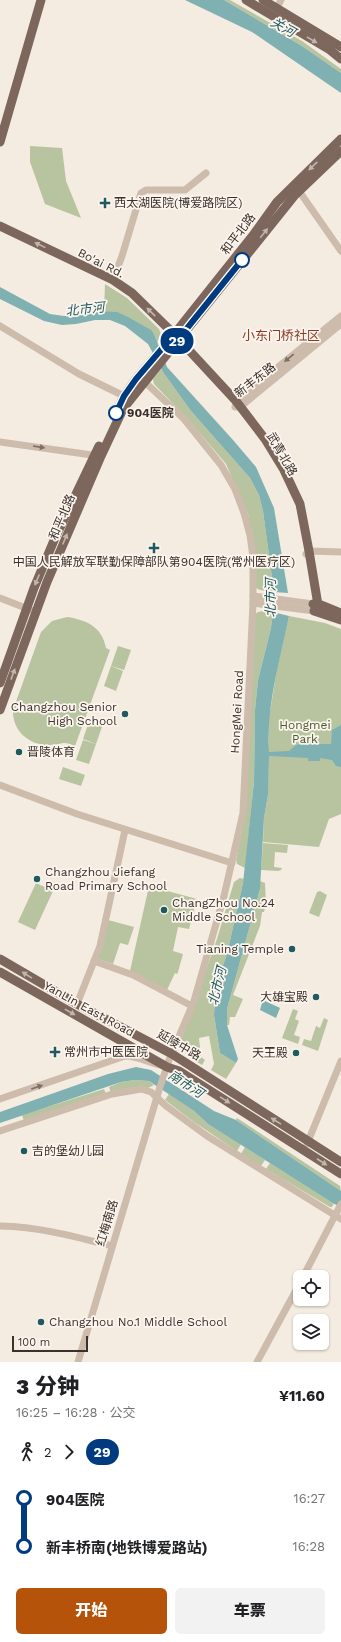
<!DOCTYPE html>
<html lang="zh">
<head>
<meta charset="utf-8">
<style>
	body { margin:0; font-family:"Work Sans","Noto Sans SC",sans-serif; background:#f2f2f2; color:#202124; height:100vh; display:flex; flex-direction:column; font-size:15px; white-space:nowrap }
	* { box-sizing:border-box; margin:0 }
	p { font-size:13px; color:#757577 }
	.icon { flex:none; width:22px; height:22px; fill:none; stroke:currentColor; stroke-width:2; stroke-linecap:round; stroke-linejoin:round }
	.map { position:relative; height:1362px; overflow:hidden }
	.side { display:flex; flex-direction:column; background:#fff; flex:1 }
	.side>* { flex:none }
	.badge { padding:0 8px; border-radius:13px; font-size:14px; line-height:26px }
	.buttons { position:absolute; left:293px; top:1270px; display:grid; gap:8px }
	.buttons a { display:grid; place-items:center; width:36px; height:36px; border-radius:6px; background:#fff; box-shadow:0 1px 3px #0004; font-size:20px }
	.scale { position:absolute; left:12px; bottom:10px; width:76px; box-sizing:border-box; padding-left:4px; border:2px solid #3b302b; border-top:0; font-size:11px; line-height:14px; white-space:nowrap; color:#3b302b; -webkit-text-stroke:3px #fbf5ee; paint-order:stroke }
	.map>.badge { position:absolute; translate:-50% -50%; box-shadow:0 0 0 2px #fff }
	.legs { display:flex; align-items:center; gap:6px; height:44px; padding:0 16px; font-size:13px }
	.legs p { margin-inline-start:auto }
	.head { display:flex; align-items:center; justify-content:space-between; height:68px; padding:0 16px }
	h1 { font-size:22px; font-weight:800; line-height:30px }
	.cta { display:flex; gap:8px; margin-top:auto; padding:8px 16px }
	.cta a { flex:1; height:46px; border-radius:6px; background:#b45309; color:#fff; font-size:16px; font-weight:800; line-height:46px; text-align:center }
	.cta a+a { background:#f2f2f2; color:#202124 }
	ul { padding:0 16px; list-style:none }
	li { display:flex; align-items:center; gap:14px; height:48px; font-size:15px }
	li i { display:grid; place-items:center; width:6px; height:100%; margin:0 5px; background:currentColor }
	li i::after { content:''; width:10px; height:10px; margin:-5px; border:3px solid; border-radius:50%; background:#fff }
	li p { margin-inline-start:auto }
	li:first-child i { background:linear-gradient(#0000 50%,currentColor 0) }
	li:last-child i { background:linear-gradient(currentColor 50%,#0000 0) }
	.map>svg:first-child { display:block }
</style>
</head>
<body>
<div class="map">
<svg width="341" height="1362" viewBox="0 0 341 1362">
	<rect width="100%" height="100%" fill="#f4ebe1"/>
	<g fill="#b8c4a0">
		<path d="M224 0H230L302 41 341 69V73L302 46Z"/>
		<path d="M30 146 62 148 66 181 81 218 45 204 30 162Z"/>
		<path d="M105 284 127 298 159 329 161 334 157 343 154 334 104 311Z"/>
		<path d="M161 369 191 411 250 478 259 495 263 511 274 592 260 590 256 588 255 558 248 514 226 464 187 418 154 384 153 379Z"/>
		<path d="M263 611 273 612 271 628 258 680 255 710 254 782 245 868 237 864 236 860 244 820 255 614 258 612Z"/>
		<path d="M289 616 325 623 341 629V814L329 819 319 847 263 842 264 818 268 795 269 718 277 669Z"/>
		<path d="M67 617C87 620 102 627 106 648L110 650 75 746C62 740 63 745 50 745 30 746 12 731 13 710L41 632 52 621Z"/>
		<path d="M118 646 131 650 124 670 111 666Z"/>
		<path d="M111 666 123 671 116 691 104 686Z"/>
		<path d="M90 719 103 724 96 744 83 739Z"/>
		<path d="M83 740 96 744 89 764 76 760Z"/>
		<path d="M63 767 85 775 81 786 59 779Z"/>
		<path d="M263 843 288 845 287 853 275 852 274 867 282 868 281 870 278 871 261 870Z"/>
		<path d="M240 878 244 879 243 883 227 954 216 986 214 1015 220 1053 236 1063 226 1079 211 1070 214 1064 209 1036 199 1038 201 1057 205 1060 202 1065C191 1058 182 1054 181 1041L217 939 234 882Z"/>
		<path d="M260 881 265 883 266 903 264 912H262L260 926 233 995 243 999 235 1017H230L229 1025H227V1009L260 889Z"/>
		<path d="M36 883 53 891 35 930 18 922Z"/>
		<path d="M149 886 197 899 189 929 178 927 173 951 183 954 178 972 177 974 175 973 167 990 130 971Z"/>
		<path d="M320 891 327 895 319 917 309 913 317 892Z"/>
		<path d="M108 920 134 927 128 945 120 943 113 964 98 959Z"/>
		<path d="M293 1009 298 1011 295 1019 299 1021 294 1035 300 1037 298 1044 282 1038Z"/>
		<path d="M324 1018 328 1020 318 1051 302 1045 304 1039 311 1041 316 1026 320 1028Z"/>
		<path d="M135 1080 149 1081 154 1085 148 1088 111 1093 109 1087 121 1082Z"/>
		<path d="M104 1089 106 1094 24 1121 22 1115Z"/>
		<path d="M169 1094 194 1111 208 1124 241 1144 237 1151 194 1122 165 1100Z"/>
		<path d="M237 1118 340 1186 341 1191 236 1120Z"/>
		<path d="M245 1147 265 1160 261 1166 241 1154Z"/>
		<path d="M270 1163 334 1203 332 1207H330L266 1169Z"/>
	</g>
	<g fill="#7fb0b2">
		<path d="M185 0H224L302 46 341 73V93L252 32Z"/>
		<path d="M0 287 50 314 64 316 95 311 117 312 128 317 151 330 154 334 167 367 233 440 256 467 274 508 288 593 274 592 263 511 259 495 250 478 191 411 163 372 148 344 125 326 110 320H95L76 324 62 325 44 321 0 299Z"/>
		<path d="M273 612 289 616C280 661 266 705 269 752L289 751 296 745 301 744H331L332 730 341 725V767L336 766 332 760 320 758V761H308V758L269 756 268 795 264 818 260 889 227 1009V1025L238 1059 236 1063 220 1053 214 1015 216 986 227 954 243 883 254 782 255 710 258 680 271 628Z"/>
		<path d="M263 1000 280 1008 276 1018 260 1010Z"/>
		<path d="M136 1067 151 1070 214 1111 236 1120 341 1191V1208L208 1124 194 1111 149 1081 135 1080 121 1082 0 1123V1112L108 1074Z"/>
	</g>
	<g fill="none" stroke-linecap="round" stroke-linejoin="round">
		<g stroke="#cdbbac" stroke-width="7">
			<path d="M277 8 281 0"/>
			<path d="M299 191 341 251"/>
			<path d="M113 280 122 256 141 193 146 190H185L206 173"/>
			<path d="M341 316 236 401 235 407H240L341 324"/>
			<path d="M0 326 79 374 124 396"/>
			<path d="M0 442 99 456"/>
			<path d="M306 554 309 551 341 552"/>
			<path d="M253 596 313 604"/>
			<path d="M0 598 36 612"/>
			<path d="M253 603 314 611"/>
			<path d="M0 785 77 814 232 863"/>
			<path d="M94 961 133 975 192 1006"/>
			<path d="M77 1004 100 946 125 830"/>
			<path d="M0 1099 125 1056C138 1056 149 1063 161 1065"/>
			<path d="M0 1131 112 1094 141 1089 151 1092 166 1106 207 1136 341 1219"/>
			<path d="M307 1144 341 1061"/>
			<path d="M0 1226C40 1227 73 1236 112 1246"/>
			<path d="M303 1277 341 1204"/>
			<path d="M78 1362 159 1090 169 1060 194 1001 224 896 243 813 253 603V557L250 535 244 513 235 489 221 465 184 419 145 382"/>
			<path d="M257 1362 300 1283"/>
		</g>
		<g stroke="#7d675c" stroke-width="9">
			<path d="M246 0 330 50 341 59"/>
			<path d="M263 0 341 47"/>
			<path d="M0 142 41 0"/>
			<path d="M0 226 113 280 132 293 174 334 236 401 265 439 284 470 300 504 309 551 319 611"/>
			<path d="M116 413 124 396 136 379 172 337 254 234 277 202 341 139"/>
			<path d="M313 604 321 605 341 613"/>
			<path d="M314 611 341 620"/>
			<path d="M0 683 34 588 55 538 99 446"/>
			<path d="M0 710 47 582 101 456 123 409 295 195 341 151"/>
			<path d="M0 959 77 1004 172 1054 341 1162"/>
			<path d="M0 972 167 1067 179 1071 341 1174"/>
		</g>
	</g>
	<defs><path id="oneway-solid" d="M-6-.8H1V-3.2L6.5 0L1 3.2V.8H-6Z"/></defs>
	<g fill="#c2b5ac">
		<use href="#oneway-solid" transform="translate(312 40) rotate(31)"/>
		<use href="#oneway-solid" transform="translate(313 166) rotate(137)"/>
		<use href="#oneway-solid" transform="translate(264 233) rotate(-51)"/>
		<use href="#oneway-solid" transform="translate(40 245) rotate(-154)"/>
		<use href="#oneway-solid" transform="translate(151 312) rotate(-136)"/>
		<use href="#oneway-solid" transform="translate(65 539) rotate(-67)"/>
		<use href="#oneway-solid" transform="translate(37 580) rotate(113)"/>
		<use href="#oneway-solid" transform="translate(13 674) rotate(-70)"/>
		<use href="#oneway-solid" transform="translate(27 975) rotate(-148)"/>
		<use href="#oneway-solid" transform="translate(70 1012) rotate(29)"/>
		<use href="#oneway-solid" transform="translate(225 1100) rotate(32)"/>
		<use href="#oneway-solid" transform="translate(276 1121) rotate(-148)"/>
		<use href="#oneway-solid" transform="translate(322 1162) rotate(33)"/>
	</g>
	<g fill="#7d6f65">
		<use href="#oneway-solid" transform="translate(289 358) rotate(141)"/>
		<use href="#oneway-solid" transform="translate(39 447) rotate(9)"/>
		<use href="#oneway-solid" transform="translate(37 1087) rotate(-19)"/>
	</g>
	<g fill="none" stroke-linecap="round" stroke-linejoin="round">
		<defs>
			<path id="line-1" d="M116 413 124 396 136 379 172 337 176 342 242 260"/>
		</defs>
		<use href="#line-1" stroke="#fff" stroke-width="9"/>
		<use href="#line-1" stroke="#003b80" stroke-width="6"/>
	</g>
	<g fill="#1f5a5e" stroke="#fbf5ee" stroke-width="1.5">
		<path d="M103 197h4v4h4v4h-4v4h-4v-4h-4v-4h4z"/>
		<path d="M152 542h4v4h4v4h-4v4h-4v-4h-4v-4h4z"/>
		<circle cx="125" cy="714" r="4"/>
		<circle cx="19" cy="752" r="4"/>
		<circle cx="37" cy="879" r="4"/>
		<circle cx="164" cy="910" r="4"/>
		<circle cx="292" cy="949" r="4"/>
		<circle cx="316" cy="997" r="4"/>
		<path d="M53 1046h4v4h4v4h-4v4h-4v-4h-4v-4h4z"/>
		<circle cx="296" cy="1053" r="4"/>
		<circle cx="24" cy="1151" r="4"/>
		<circle cx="41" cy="1322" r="4"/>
	</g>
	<g fill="#fff" stroke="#003b80" stroke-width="2">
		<circle cx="242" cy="260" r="7"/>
		<circle cx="116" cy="413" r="7"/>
	</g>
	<g text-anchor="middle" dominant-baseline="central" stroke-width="3.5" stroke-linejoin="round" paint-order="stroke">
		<g font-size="12" fill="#3b302b" stroke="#fbf5ee" text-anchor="start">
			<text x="114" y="203">西太湖医院(博爱路院区)</text>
			<text x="154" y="562" text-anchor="middle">中国人民解放军联勤保障部队第904医院(常州医疗区)</text>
			<text x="117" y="707" text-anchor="end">Changzhou Senior<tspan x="117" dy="14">High School</tspan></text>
			<text x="27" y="752">晋陵体育</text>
			<text x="45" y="872">Changzhou Jiefang<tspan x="45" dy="14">Road Primary School</tspan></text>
			<text x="172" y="903">ChangZhou No.24<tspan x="172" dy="14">Middle School</tspan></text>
			<text x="284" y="949" text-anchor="end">Tianing Temple</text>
			<text x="308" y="997" text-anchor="end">大雄宝殿</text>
			<text x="64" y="1052">常州市中医医院</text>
			<text x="288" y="1053" text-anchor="end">天王殿</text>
			<text x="32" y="1151">吉的堡幼儿园</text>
			<text x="49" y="1322">Changzhou No.1 Middle School</text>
		</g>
		<g font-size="12" fill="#3b302b" stroke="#fbf5ee">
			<text transform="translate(238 234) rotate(-53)">和平北路</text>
			<text transform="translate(101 263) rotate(27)">Bo'ai Rd.</text>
			<text transform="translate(255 380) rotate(-38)">新丰东路</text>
			<text transform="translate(282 454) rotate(60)">武青北路</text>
			<text transform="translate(62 517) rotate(-67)">和平北路</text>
			<text transform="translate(237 712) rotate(-87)">HongMei Road</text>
			<text transform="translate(89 1009) rotate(29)">YanLin East Road</text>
			<text transform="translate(179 1045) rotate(30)">延陵中路</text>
			<text transform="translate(107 1223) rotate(-73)">红梅南路</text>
		</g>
		<g font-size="12" font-weight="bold" fill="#3b302b" stroke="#fbf5ee" text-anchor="start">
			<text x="127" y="413">904医院</text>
		</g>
		<g font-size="12" fill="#4a5a2e" stroke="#fbf5ee">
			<text x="305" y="725">Hongmei<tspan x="305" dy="14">Park</tspan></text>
		</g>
		<g font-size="13" font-style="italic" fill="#1f5a5e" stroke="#fbf5ee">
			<text transform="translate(283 27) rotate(29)">关河</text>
			<text transform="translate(85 309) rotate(-6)">北市河</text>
			<text transform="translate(270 598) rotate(-90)">北市河</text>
			<text transform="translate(217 986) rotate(-76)">北市河</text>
			<text transform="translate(186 1084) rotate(33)">南市河</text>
		</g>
		<g font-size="13" fill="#8c3b22" stroke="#fbf5ee">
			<text x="281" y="335">小东门桥社区</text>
		</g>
	</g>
</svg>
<div class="buttons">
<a><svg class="icon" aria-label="locate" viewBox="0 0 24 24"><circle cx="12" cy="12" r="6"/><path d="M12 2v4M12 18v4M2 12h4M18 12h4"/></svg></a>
<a><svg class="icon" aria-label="layers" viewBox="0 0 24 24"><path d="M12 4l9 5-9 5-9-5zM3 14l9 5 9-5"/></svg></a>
</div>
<div class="scale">100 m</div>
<b class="badge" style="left:177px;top:341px;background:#003b80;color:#fff">29</b>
</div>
<section class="side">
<div class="head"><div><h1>3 分钟</h1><p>16:25 – 16:28 · 公交</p></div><b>¥11.60</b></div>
<div class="legs"><svg class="icon" aria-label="walk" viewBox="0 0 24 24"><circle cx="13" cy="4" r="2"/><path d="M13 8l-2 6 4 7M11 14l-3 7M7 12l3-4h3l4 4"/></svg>2<svg class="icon" aria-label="forward" viewBox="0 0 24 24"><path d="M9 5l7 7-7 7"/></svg><b class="badge" style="background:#003b80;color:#fff">29</b></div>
<ul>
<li><i style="color:#003b80"></i><b>904医院</b><p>16:27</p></li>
<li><i style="color:#003b80"></i><b>新丰桥南(地铁博爱路站)</b><p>16:28</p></li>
</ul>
<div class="cta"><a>开始</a><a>车票</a></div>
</section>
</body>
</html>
